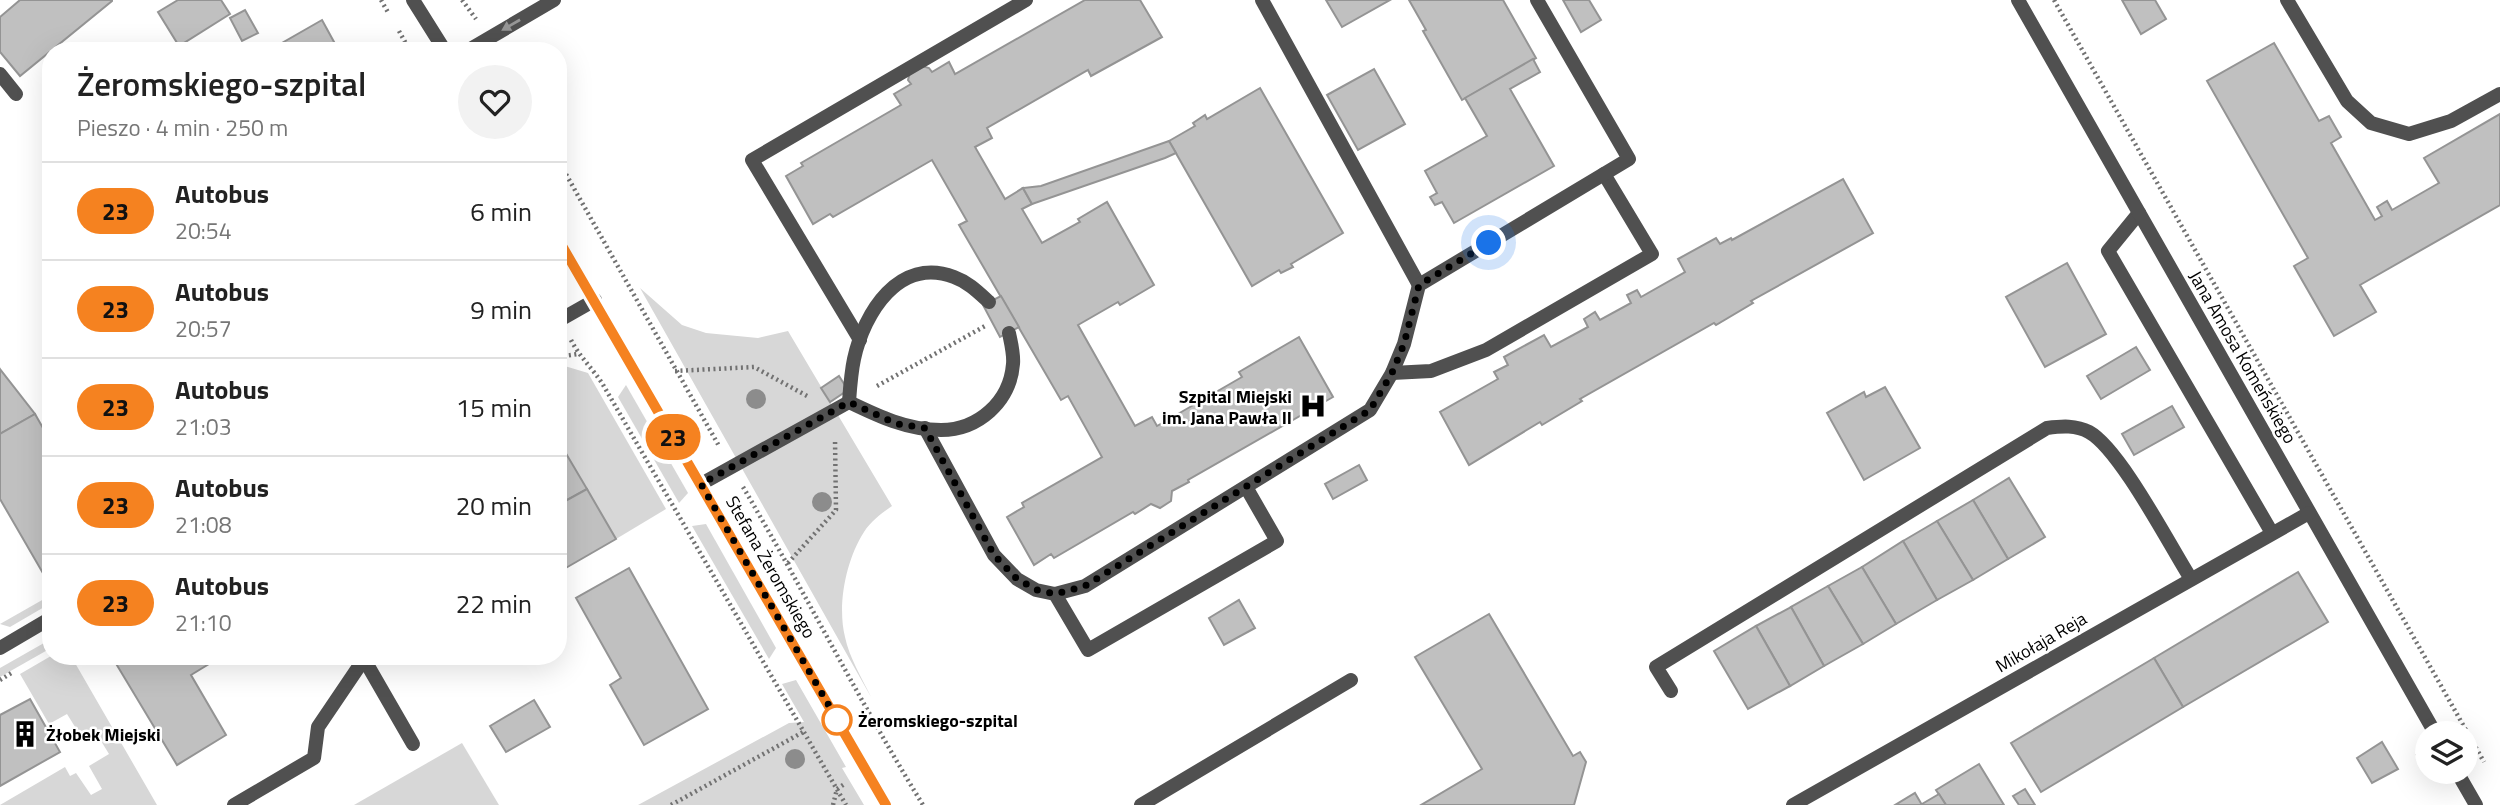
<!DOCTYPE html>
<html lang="pl">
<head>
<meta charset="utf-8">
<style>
	body { margin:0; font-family:"Titillium Web",sans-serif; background:#f2f2f2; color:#222; height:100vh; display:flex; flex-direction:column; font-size:26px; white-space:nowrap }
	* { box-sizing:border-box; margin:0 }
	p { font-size:23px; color:#767676 }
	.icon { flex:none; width:38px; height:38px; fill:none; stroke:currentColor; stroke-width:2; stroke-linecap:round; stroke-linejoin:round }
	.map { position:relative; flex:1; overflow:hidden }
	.drawer { position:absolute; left:42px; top:42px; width:525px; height:623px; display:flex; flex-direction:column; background:#fff; border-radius:28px; box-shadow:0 7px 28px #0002 }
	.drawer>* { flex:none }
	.badge { padding:0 14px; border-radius:23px; font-size:24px; line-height:46px }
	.buttons { position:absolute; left:2415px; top:721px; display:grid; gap:14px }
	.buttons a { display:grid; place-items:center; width:63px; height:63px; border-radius:50%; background:#fff; box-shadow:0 7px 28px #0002; font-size:35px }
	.you { position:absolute; width:35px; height:35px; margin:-18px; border:5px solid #fff; border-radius:50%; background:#1a73e8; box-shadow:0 0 0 10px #1a73e833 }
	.map>.badge { position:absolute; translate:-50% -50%; box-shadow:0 0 0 4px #fff }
	.round { display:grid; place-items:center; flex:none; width:74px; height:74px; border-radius:37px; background:#f2f2f2 }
	.summary { display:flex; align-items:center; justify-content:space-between; height:119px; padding:0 35px }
	h1 { font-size:33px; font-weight:600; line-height:52px }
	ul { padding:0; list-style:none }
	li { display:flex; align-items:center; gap:21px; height:98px; padding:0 35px; border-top:2px solid #e0e0e0 }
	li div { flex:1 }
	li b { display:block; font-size:26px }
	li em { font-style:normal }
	li .badge { min-width:77px; font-weight:700; text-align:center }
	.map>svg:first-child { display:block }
</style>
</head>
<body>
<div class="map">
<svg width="2500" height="805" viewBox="0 0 2500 805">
	<rect width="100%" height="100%" fill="#fff"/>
	<g fill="#d7d7d7">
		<path d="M640 288 682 325 706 333 758 338 788 331 892 506C882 513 871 521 864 532 846 560 837 605 845 637 849 657 862 678 871 697Z"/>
		<path d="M558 364 588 373 666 509 616 539 558 440Z"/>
		<path d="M626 385 688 493 679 503 618 397Z"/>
		<path d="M706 524 776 648 769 659 692 526Z"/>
		<path d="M51 595V603L10 627 0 624Z"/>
		<path d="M51 639V648L0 677V668Z"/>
		<path d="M51 656H71L157 805H0L65 767 70 776 76 773 91 795 102 789 89 766 109 754 95 731 82 738 67 714 49 724 20 674Z"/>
		<path d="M796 680 846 767 842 768 864 805H638L789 723 804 722 782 684Z"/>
		<path d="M462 743 499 805H354Z"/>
	</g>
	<g fill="#c0c0c0" stroke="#949494" stroke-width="2">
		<path d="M20 0H112V1L20 76 0 52V17Z"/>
		<path d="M178 0H221L230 14 179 46 158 12Z"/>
		<path d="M1085 0H1140L1162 37 1091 76 1088 70 987 128 992 138 975 147 1005 199 1023 188 1032 204 1022 209 1042 243 1080 222 1078 219 1107 202 1154 285 1120 305 1118 302 1078 325 1135 426 1152 417 1157 426 1242 377 1239 372 1299 337 1333 397 1188 480 1189 482 1172 491 1171 501 1160 508 1151 504 1135 514 1133 512 1054 558 1051 554 1034 565 1007 517 1024 507 1022 503 1102 457 1068 396 1061 400 959 225 967 221 932 160 833 217 830 214 813 224 786 176 803 166 801 163 901 105 894 94 911 84 908 80 910 72 922 66 929 68 932 72 949 62 955 74Z"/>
		<path d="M1326 0H1390L1342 27Z"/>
		<path d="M1409 0H1503L1536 58 1462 100 1423 31 1426 30Z"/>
		<path d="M1563 0H1589L1601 20 1581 32Z"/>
		<path d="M2122 0H2155L2166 19 2141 34Z"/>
		<path d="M245 10 258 33 242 41 230 18Z"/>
		<path d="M322 20 339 51H268Z"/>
		<path d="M2274 43 2319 121 2329 116 2341 137 2331 143 2375 220 2382 216 2377 207 2387 201 2392 210 2439 183 2424 158 2500 114V205L2360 285 2376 312 2334 336 2294 266 2308 258 2207 81Z"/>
		<path d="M1533 59 1540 72 1510 89 1554 166 1454 223 1442 202 1435 205 1430 197 1437 193 1425 171 1487 136 1465 98Z"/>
		<path d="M1374 69 1405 124 1358 150 1327 95Z"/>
		<path d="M1260 88 1343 233 1291 264 1293 267 1281 273 1279 270 1252 286 1169 141 1195 126 1193 123 1205 115 1207 119Z"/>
		<path d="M1169 141 1176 153 1165 158 1032 204 1023 188 1041 186Z"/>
		<path d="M1843 179 1873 233 1751 301 1753 303 1716 325 1714 323 1580 399 1582 401 1542 425 1540 422 1469 465 1440 412 1498 379 1494 372 1508 365 1504 357 1544 335 1551 347 1588 327 1584 319 1595 312 1600 320 1631 303 1627 295 1637 290 1641 297 1685 272 1678 259 1716 238 1720 244 1731 238 1732 240Z"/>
		<path d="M2067 263 2106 334 2045 367 2006 297Z"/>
		<path d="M1001 296 1019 327 1000 337 983 305Z"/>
		<path d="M2136 347 2150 370 2101 399 2087 376Z"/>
		<path d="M0 369 35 414 0 434Z"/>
		<path d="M839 376 848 390 830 402 821 388Z"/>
		<path d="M1885 387 1920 448 1864 480 1827 413 1864 392 1866 397Z"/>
		<path d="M2172 406 2184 427 2134 455 2122 434Z"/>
		<path d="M35 414 51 442V571L44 575 0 499V434Z"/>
		<path d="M558 440 587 489 558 505Z"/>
		<path d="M1359 465 1367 480 1333 499 1325 484Z"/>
		<path d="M2009 478 2045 537 2008 559 1973 500Z"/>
		<path d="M587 489 616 539 564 569 558 559V505Z"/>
		<path d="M1973 500 2008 559 1973 580 1937 521Z"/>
		<path d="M1937 521 1973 580 1937 600 1903 541Z"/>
		<path d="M1903 541 1937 600 1896 624 1862 567Z"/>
		<path d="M1862 567 1896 624 1863 644 1828 586Z"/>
		<path d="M629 568 708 709 644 745 610 685 621 678 576 598Z"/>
		<path d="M2298 572 2328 622 2183 707 2154 658Z"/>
		<path d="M1828 586 1863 644 1824 666 1791 607Z"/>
		<path d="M1239 600 1255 628 1224 645 1209 618Z"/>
		<path d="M1791 607 1824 666 1790 686 1756 626Z"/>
		<path d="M1489 614 1573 756 1580 752 1586 762 1574 805H1421L1482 769 1415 657Z"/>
		<path d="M1756 626 1790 686 1748 709 1714 651Z"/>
		<path d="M114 656H222L191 675 226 735 177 765 112 657Z"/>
		<path d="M2154 658 2183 707 2041 792 2011 743Z"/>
		<path d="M30 699 60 752 0 786V715Z"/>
		<path d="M534 700 550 727 506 752 490 726Z"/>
		<path d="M2382 742 2398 769 2372 783 2357 758Z"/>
		<path d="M1979 764 2004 805H1946L1936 790Z"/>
		<path d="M2025 789 2035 805H2019L2013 796Z"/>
		<path d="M1915 793 1922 805H1895Z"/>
		<path d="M1939 794 1946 805H1922V804Z"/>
	</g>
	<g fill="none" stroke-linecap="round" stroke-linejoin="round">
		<g stroke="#727272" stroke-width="4.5" stroke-dasharray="2 3.5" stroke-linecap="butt">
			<path d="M381 0 389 14"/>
			<path d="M462 0 476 19"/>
			<path d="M2054 0 2484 762"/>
			<path d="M399 31 410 51"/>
			<path d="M558 160 719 446"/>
			<path d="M571 340C579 356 592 368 602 383L846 805"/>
			<path d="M558 357 578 354"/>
			<path d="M675 371 754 367 809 397"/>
			<path d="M877 386 985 326"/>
			<path d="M743 487C805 592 859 701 923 805"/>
			<path d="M788 563 836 510 835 439"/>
			<path d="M0 680 13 672"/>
			<path d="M2417 753 2427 770"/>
			<path d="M671 805 805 731"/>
			<path d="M833 805 837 789 846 783"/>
		</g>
		<g stroke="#505050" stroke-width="14">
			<path d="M1262 0 1419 285"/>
			<path d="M2287 0 2347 101 2371 123 2409 134 2451 121 2500 94"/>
			<path d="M0 74 16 94"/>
			<path d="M2139 213 2108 251 2272 533"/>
			<path d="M860 340 752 160 1026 0"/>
			<path d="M1392 373 1431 371 1486 350 1652 254 1604 174"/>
			<path d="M849 402C878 416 907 430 941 430 978 430 1010 402 1013 364 1014 354 1011 343 1009 333"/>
			<path d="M849 402C850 388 851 373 854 359 864 313 899 256 954 277 968 282 978 292 989 302"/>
			<path d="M925 428 994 555 1017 579 1036 590 1055 594 1085 586 1370 410 1392 373 1404 344 1419 285 1629 159 1537 0"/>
			<path d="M701 484 849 402"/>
			<path d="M1055 594 1088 650 1277 541 1246 487"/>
			<path d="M364 659 413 744"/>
			<path d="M1671 691 1656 667 2047 428C2062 426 2076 425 2089 432 2120 449 2170 546 2191 579"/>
			<path d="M234 805 314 758 318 727 364 659 368 656"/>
			<path d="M1141 805 1351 680"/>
		</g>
		<g stroke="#505050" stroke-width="14">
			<path d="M413 0 445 51"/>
			<path d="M2018 0 2435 733"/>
			<path d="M467 51 554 0"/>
			<path d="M558 239 886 805"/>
			<path d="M558 321 595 300"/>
			<path d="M0 648 51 618"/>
			<path d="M2457 772 2476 805"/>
			<path d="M1793 805 2309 513"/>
		</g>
	</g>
	<g fill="#8c8c8c">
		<circle cx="756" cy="399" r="10"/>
		<circle cx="822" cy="502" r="10"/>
		<circle cx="795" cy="759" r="10"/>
	</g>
	<defs><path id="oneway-solid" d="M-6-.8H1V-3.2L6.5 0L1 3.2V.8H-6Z" transform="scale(1.75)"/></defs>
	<use fill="#969696" href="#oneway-solid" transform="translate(511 25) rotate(150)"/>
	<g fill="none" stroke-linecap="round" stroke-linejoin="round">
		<defs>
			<path id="line" d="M558 239 886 805"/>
		</defs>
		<use href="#line" stroke="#fff" stroke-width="16"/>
		<use href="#line" stroke="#f58220" stroke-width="10"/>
		<path stroke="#000" stroke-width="7" stroke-dasharray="0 12.6" d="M837 720 839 723 701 484 849 402 897 424 925 428 994 555 1017 579 1037 590 1055 594 1085 586 1370 410 1392 373 1404 344 1419 285 1489 243"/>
	</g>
	<defs>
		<symbol id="hospital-bare" viewBox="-9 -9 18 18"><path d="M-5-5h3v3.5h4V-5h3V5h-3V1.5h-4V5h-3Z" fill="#000" stroke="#fff" stroke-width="2.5" paint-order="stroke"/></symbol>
		<symbol id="building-bare" viewBox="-9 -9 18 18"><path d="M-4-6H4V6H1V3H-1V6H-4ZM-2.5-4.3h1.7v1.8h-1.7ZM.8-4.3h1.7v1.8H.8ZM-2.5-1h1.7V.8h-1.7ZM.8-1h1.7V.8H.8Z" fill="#000" stroke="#fff" stroke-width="2.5" paint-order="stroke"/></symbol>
	</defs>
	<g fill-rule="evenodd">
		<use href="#hospital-bare" x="1294" y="387" width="38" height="38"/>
		<use href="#building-bare" x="6" y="715" width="38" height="38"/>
	</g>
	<circle fill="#fff" stroke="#f58220" stroke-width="3.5" cx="837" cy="720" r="14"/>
	<g text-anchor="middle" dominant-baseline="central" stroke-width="5" stroke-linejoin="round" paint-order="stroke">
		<g font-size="18" fill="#000" stroke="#fff">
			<text transform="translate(2243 357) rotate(60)">Jana Amosa Komeńskiego</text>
			<text transform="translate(771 567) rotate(60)">Stefana Żeromskiego</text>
			<text transform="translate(2041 642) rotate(-30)">Mikołaja Reja</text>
		</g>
		<g font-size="18" font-weight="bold" fill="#000" stroke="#fff" text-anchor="end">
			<text x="1292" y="396">Szpital Miejski<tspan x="1292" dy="21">im. Jana Pawła II</tspan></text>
			<text x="46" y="734" text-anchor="start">Żłobek Miejski</text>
		</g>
		<g font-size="18" font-weight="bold" fill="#000" stroke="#fff" text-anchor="start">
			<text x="858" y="720">Żeromskiego-szpital</text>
		</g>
	</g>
</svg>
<div class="buttons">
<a><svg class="icon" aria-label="layers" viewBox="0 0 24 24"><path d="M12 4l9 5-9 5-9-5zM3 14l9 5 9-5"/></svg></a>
</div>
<div class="you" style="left:1489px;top:243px"></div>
<b class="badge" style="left:673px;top:437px;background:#f58220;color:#111">23</b>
<section class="drawer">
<div class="summary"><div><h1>Żeromskiego-szpital</h1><p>Pieszo · 4 min · 250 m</p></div><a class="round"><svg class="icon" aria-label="heart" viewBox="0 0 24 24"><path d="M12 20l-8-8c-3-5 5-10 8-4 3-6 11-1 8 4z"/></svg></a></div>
<ul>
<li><span class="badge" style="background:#f58220;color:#111">23</span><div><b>Autobus</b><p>20:54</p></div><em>6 min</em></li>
<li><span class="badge" style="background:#f58220;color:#111">23</span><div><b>Autobus</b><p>20:57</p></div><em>9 min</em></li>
<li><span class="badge" style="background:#f58220;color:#111">23</span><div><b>Autobus</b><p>21:03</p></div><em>15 min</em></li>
<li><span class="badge" style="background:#f58220;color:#111">23</span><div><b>Autobus</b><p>21:08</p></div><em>20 min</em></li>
<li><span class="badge" style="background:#f58220;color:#111">23</span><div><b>Autobus</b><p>21:10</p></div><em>22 min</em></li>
</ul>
</section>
</div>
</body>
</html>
